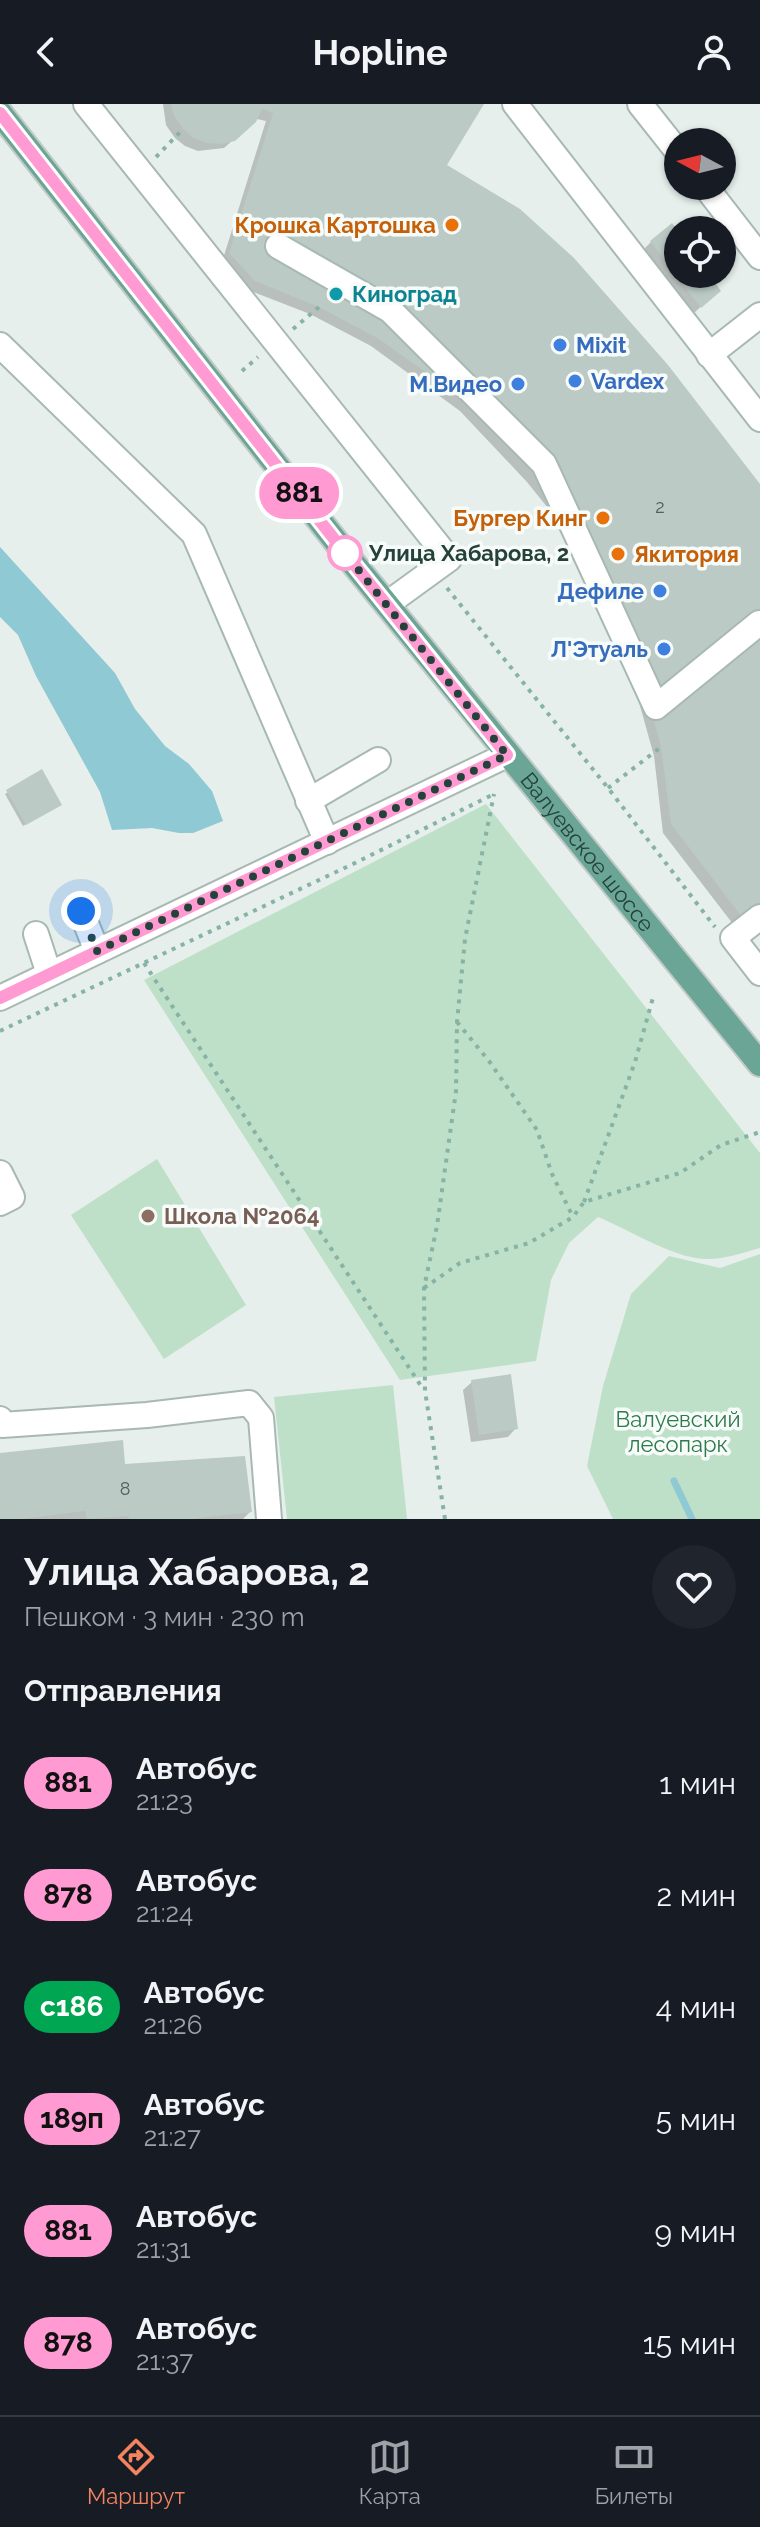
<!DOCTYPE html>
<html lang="ru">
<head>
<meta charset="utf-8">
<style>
	body { margin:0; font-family:Raleway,sans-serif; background:#20242c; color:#f1f3f6; height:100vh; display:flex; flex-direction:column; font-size:30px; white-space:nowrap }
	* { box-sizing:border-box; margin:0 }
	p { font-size:26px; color:#9ea1a6 }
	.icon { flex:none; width:44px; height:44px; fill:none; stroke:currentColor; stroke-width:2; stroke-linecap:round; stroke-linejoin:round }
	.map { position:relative; height:1415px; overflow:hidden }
	.details { display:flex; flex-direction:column; background:#171b24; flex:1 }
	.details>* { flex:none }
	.badge { padding:0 16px; border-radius:26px; font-size:28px; line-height:52px }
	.needle { width:52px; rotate:277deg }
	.fabs { position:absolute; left:664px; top:24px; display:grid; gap:16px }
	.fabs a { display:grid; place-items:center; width:72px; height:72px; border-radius:50%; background:#171b24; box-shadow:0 2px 6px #0004; font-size:40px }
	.you { position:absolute; width:40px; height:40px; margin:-20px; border:6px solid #fff; border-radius:50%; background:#1a73e8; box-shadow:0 0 0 12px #1a73e833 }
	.map>.badge { position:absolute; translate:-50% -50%; box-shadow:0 0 0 4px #fff }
	h2 { padding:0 24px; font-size:30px; line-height:72px }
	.round { display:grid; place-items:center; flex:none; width:84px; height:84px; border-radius:42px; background:#20242c }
	.summary { display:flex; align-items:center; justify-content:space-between; height:136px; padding:0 24px }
	h1 { font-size:38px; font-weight:700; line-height:60px }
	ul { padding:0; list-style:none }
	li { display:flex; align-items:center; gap:24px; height:112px; padding:0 24px }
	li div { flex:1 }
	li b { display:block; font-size:30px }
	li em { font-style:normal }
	li .badge { min-width:88px; font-weight:700; text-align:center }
	header { display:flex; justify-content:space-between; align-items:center; height:104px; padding:0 24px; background:#171b24; font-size:36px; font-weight:700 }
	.dock { display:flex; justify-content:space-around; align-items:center; height:112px; border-top:2px solid #363941; background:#171b24; font-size:22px; color:#9ea1a6 }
	.dock a { display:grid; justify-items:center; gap:4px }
	.dock .active { color:#f4845f }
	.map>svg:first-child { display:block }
</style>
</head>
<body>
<header><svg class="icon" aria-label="back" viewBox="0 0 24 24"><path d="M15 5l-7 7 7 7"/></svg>Hopline<svg class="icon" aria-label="person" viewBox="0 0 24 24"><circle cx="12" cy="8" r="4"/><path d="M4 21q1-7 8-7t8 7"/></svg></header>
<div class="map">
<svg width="760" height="1415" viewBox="0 0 760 1415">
	<rect width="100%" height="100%" fill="#e6efeb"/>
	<g fill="#bfe0c8">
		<path d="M486 700 760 1049V1144C742 1149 723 1156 704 1155 671 1153 628 1125 598 1113L569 1139 551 1176 536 1257 400 1276 144 876Z"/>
		<path d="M157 1055 246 1201 164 1255 71 1111Z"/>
		<path d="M760 1150V1415H613L587 1362 603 1282 631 1190 669 1152 720 1164Z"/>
		<path d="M393 1281 407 1415H287L274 1293Z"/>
	</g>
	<path fill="#8ec9d4" d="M0 443 115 569 135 605 165 642 189 660 212 687 223 717 193 729H179L152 724 112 726 100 688 36 572 18 531 0 513Z"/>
	<g fill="#0003">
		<path d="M163 0H479L444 61 760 383V805L736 824 663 729 654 652 622 537 568 429 527 378 460 307 371 242 310 210 246 185 222 158 266 17 257 15 224 44 198 47 185 42 175 34 166 21Z"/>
		<path d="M678 131V170H706L718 186 692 211 643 146 651 138Z"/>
		<path d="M41 668 57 702 23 722 5 690Z"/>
		<path d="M472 1278 516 1324 508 1333 471 1338 463 1286Z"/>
		<path d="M0 1351 123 1362 250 1408 243 1415H0Z"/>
	</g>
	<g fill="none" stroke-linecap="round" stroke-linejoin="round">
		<path stroke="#8ec9d4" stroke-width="7" d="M674 1377 692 1415"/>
	</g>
	<g fill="#bbcac4">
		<path d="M171 0H484L447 61 520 105 574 154 668 261 760 380V805L745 817 671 720 661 643 630 528 576 420 535 370 469 299 379 235 319 203 255 177 229 149 273 9 262 5 256 18 235 37 221 40 207 39 194 34 183 25 174 12Z"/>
		<path d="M672 119 678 128V170H709L721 187 701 204 650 137Z"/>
		<path d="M42 665 62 701 26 721 6 686Z"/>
		<path d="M511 1270 518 1325 479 1331 471 1276Z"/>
		<path d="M123 1336 125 1360 245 1352 252 1408 191 1415H129L128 1412 87 1415 85 1407 22 1415H0V1349Z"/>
	</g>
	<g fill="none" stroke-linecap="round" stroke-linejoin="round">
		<defs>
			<g id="minor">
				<path d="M86 0 449 455 387 500"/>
				<path d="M515 0 760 315"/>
				<path d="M640 0 678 48"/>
				<path d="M705 82 760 153"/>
				<path d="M278 142 390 206 544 360 656 603 759 519"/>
				<path d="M0 241 194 430 327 738"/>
				<path d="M709 251 760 211"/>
				<path d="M308 697 378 656"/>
				<path d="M81 807 97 847"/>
				<path d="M760 813 733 834 760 869"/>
				<path d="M36 830 49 870"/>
				<path d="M0 894 507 651"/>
				<path d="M0 1069 12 1093 0 1099"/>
				<path d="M0 1315 2 1321 147 1311 249 1299 261 1314 269 1415"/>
			</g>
			<g id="major">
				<path id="s1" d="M0 9 349 454 760 960"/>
			</g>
		</defs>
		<use href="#minor" stroke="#a8b8b2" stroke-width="28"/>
		<use href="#major" stroke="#c2cac8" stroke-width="28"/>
		<g stroke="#86b3a5" stroke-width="4" stroke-dasharray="4 6" stroke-linecap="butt">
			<path d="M156 53 183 25"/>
			<path d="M293 225 319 203"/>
			<path d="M242 267 258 253"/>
			<path d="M447 484 608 684 715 823"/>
			<path d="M608 684 661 643"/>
			<path d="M144 859 423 1285"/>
			<path d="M457 918 489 957 537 1026 552 1070 573 1113"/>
			<path d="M0 927 355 759 492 691"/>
			<path d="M584 1098 635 958 654 890"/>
			<path d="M424 1184 460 1159 529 1139 573 1113 584 1098 680 1069 721 1041 760 1028"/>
			<path d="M445 1415 425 1287 424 1184 437 1122 456 987 457 918 465 835 494 690"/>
		</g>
		<use href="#minor" stroke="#fff" stroke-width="24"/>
		<use href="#major" stroke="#6aa596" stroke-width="24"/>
	</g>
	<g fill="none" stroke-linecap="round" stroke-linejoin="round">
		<defs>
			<path id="line" d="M0 9 349 454 507 651 0 894"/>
		</defs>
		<use href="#line" stroke="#fff" stroke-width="18"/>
		<use href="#line" stroke="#ff9ad2" stroke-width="12"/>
		<path stroke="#24423a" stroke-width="8" stroke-dasharray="0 14.4" d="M81 807 97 847 507 651 345 449"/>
	</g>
	<g fill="#e8710a" stroke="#f7fbf9" stroke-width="3">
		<circle cx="452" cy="121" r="8"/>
		<circle cx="603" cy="414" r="8"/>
		<circle cx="618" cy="450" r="8"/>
	</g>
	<circle fill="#0f9aa8" stroke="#f7fbf9" stroke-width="3" cx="336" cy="190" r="8"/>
	<g fill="#3f7fe0" stroke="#f7fbf9" stroke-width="3">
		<circle cx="560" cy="241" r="8"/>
		<circle cx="575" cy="277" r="8"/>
		<circle cx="518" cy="280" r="8"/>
		<circle cx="660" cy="487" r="8"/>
		<circle cx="664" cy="545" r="8"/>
	</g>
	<circle fill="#fff" stroke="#ff9ad2" stroke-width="4" cx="345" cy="449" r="16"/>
	<circle fill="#8d6e63" stroke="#f7fbf9" stroke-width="3" cx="148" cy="1112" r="8"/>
	<g text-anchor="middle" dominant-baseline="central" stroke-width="7" stroke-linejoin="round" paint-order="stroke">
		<g font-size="18" fill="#4a645c">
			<text x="660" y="402">2</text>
			<text x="125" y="1384">8</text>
		</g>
		<g font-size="22" font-weight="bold" fill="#c56008" stroke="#f7fbf9" text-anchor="end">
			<text x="436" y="121">Крошка Картошка</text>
			<text x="587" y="414">Бургер Кинг</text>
			<text x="634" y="450" text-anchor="start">Якитория</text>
		</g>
		<g font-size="22" font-weight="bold" fill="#0d838f" stroke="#f7fbf9" text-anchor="start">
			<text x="352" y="190">Киноград</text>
		</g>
		<g font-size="22" font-weight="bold" fill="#366cbe" stroke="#f7fbf9" text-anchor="end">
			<text x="576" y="241" text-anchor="start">Mixit</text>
			<text x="591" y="277" text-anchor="start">Vardex</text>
			<text x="502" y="280">М.Видео</text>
			<text x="644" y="487">Дефиле</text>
			<text x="648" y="545">Л'Этуаль</text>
		</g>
		<g font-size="22" font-weight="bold" fill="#24423a" stroke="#f7fbf9" text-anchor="start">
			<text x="369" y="449">Улица Хабарова, 2</text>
		</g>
		<g font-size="22" fill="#24423a" stroke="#f7fbf9">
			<text stroke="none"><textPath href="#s1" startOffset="944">Валуевское шоссе</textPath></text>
		</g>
		<g font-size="22" font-weight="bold" fill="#785e54" stroke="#f7fbf9" text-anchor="start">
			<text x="164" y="1112">Школа №2064</text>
		</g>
		<g font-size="22" fill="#2d7a4b" stroke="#f7fbf9">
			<text x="678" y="1315">Валуевский<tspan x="678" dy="25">лесопарк</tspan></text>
		</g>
	</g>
</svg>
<div class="fabs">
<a><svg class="needle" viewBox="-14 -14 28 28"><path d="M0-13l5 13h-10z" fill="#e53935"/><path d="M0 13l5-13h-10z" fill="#9ea1a6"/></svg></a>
<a><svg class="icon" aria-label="locate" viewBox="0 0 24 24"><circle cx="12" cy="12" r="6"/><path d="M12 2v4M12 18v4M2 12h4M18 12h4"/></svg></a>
</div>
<div class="you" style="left:81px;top:807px"></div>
<b class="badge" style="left:299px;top:389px;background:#ff9ad2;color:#111">881</b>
</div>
<section class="details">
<div class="summary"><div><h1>Улица Хабарова, 2</h1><p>Пешком · 3 мин · 230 m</p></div><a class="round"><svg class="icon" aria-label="heart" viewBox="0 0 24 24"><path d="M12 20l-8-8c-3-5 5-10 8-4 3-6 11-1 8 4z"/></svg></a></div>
<h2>Отправления</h2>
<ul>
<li><span class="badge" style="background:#ff9ad2;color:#111">881</span><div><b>Автобус</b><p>21:23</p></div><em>1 мин</em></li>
<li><span class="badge" style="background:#ff9ad2;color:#111">878</span><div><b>Автобус</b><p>21:24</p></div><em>2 мин</em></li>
<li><span class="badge" style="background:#00a651;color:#fff">с186</span><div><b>Автобус</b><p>21:26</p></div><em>4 мин</em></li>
<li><span class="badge" style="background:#ff9ad2;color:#111">189п</span><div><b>Автобус</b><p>21:27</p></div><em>5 мин</em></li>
<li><span class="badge" style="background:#ff9ad2;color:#111">881</span><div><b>Автобус</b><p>21:31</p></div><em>9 мин</em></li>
<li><span class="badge" style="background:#ff9ad2;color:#111">878</span><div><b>Автобус</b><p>21:37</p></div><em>15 мин</em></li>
</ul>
</section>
<nav class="dock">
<a class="active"><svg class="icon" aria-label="directions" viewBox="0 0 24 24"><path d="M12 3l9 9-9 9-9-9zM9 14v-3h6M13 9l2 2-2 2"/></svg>Маршрут</a>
<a><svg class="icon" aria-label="map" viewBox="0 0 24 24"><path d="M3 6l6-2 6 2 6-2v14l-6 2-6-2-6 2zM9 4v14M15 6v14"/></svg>Карта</a>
<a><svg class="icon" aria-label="tickets" viewBox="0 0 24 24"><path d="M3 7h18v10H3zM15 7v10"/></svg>Билеты</a>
</nav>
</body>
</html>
